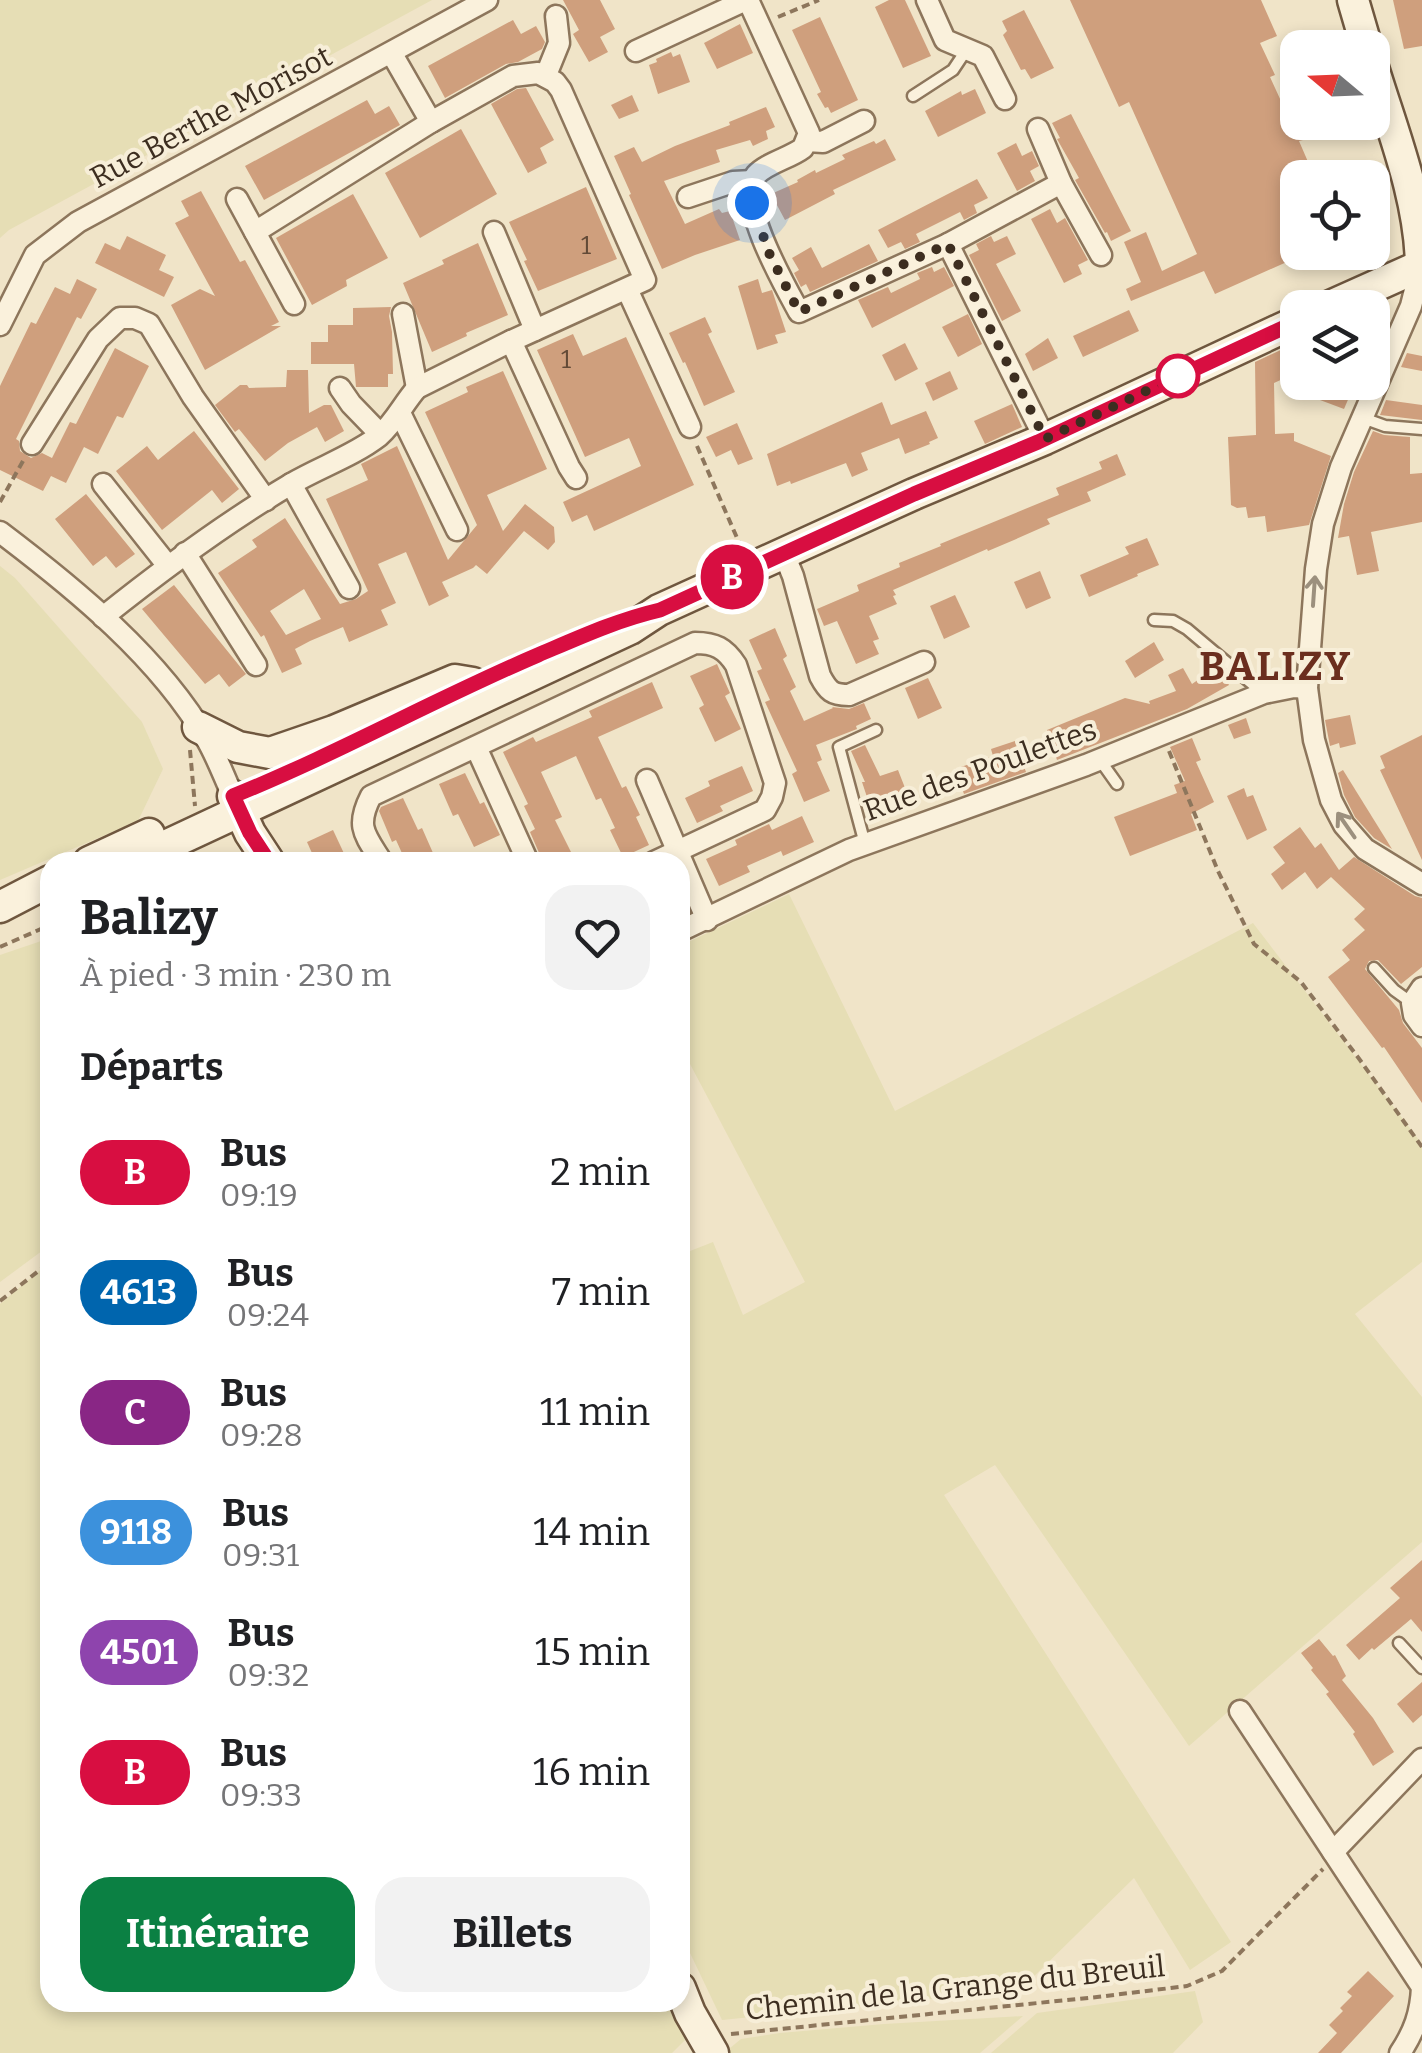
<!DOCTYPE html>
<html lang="fr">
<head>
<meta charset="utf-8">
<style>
	body { margin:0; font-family:Bitter,serif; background:#f2f2f2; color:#202124; height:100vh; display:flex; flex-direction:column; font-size:38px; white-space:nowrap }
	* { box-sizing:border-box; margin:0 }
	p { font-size:32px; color:#757577 }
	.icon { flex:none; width:55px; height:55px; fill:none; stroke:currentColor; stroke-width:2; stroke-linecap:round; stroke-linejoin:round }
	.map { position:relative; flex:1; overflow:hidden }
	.sheet { position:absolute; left:40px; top:852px; width:650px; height:1160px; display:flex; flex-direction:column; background:#fff; border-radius:30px; box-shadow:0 5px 15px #0003 }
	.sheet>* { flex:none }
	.badge { padding:0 20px; border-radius:32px; font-size:35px; line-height:65px }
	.needle { width:65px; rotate:289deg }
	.fabs { position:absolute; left:1280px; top:30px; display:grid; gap:20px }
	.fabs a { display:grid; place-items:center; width:110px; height:110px; border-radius:20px; background:#fff; box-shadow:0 5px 15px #0003; font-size:50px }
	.you { position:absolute; width:50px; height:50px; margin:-25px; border:8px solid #fff; border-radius:50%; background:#1a73e8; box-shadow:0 0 0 15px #1a73e833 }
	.map>.badge { position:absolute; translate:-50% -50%; box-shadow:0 0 0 5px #fff }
	h2 { padding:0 40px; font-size:38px; line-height:90px }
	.round { display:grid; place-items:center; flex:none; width:105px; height:105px; border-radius:30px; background:#f2f2f2 }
	.head { display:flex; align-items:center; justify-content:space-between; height:170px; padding:0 40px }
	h1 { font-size:48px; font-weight:700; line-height:75px }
	.action { display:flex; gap:20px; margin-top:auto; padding:20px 40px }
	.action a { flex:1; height:115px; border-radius:30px; background:#0b8043; color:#fff; font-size:40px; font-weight:700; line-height:115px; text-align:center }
	.action a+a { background:#f2f2f2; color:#202124 }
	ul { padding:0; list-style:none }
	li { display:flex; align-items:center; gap:30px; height:120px; padding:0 40px }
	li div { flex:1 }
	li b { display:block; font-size:38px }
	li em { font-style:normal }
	li .badge { min-width:110px; font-weight:700; text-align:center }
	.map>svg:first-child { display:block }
</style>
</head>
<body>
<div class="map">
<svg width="1422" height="2053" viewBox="0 0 1422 2053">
	<rect width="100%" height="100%" fill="#f0e4c8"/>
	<g fill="#e6deb5">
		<path d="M0 0H432L9 230 0 238Z"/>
		<path d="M0 566 15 578 142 722 163 769 138 821 0 880Z"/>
		<path d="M789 894 895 1111 1253 923 1422 1144V1262L1355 1314 1422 1397V1542L1189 1746 995 1465 944 1495 1231 1942 1190 1970 1134 1878 1020 1990 722 2020 680 1932V1255L713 1242 743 1315 805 1282 680 1045V946Z"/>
		<path d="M50 938V1245L0 1282V955Z"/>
		<path d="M50 1262V2002L676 2003 687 2038 672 2053H0V1304Z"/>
		<path d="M1195 1991 1203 2022 1173 2053H991L1037 2013Z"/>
		<path d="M1023 2016 980 2053H724L741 2039 780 2033 884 2024Z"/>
	</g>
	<g fill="#cf9f7d" fill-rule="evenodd">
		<path d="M563 0H600L615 29 600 37 608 52 589 62 573 34 579 30Z"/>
		<path d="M889 0H905L931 56 903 68 875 7Z"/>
		<path d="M1070 0H1261L1277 36 1260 43 1275 75 1270 77 1292 125 1296 124 1303 140 1299 141 1315 178H1298V257L1215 294 1204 271 1131 301 1126 289 1141 282 1124 242 1146 232 1162 271 1197 254 1129 102 1119 107Z"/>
		<path d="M1393 0H1422V46L1404 49Z"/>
		<path d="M1024 10 1054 68 1031 79 1025 69 1021 70 1003 35 1007 31 1002 21Z"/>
		<path d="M820 17 858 100 831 113 828 107 825 108 817 94 821 92 792 30Z"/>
		<path d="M513 20 521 34 536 26 545 42 542 49 518 62 506 64 445 98 428 66Z"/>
		<path d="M740 24 753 53 717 69 704 43Z"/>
		<path d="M671 52 673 57 680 54 690 82 658 94 649 65 657 62 656 59Z"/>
		<path d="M526 88 554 140 540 148 547 163 528 173 491 104 517 89Z"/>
		<path d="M975 89 986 113 938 137 925 111 961 91 962 95Z"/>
		<path d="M632 95 639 111 619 119 611 105Z"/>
		<path d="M367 100 375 114 389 106 400 125 264 200 245 166Z"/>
		<path d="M766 107 775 127 766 131 768 139 753 146 750 140 716 150 720 162 664 181 685 224 719 209 722 213 730 211 740 240 695 255 662 269 629 195 631 194 614 156 634 147 642 162 675 146 730 125 729 122Z"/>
		<path d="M1071 114 1131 231 1111 241 1107 232 1105 233 1075 180 1079 178 1057 139 1060 138 1052 123Z"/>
		<path d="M461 129 497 194 420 238 385 173Z"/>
		<path d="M885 139 896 160 833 190 835 194 785 220 771 194 798 182 797 180 815 170 816 173 845 159 842 155 874 141 876 144Z"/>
		<path d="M1016 143 1022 156 1032 151 1039 166 1030 171 1035 181 1017 191 997 153Z"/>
		<path d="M977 179 988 198 974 205 977 213 964 220 960 212 916 234 920 242 905 249 901 242 888 248 878 230Z"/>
		<path d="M586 187 617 259 538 291 524 261 527 260 509 222Z"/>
		<path d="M201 191 240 262 245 260 279 322 271 326H281L205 370 171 305 200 289 215 296 175 223 189 216 181 201Z"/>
		<path d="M353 194 388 258 346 280 347 286 312 305 276 238Z"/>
		<path d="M1050 209 1057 223 1065 218 1088 260 1078 265 1082 274 1064 283 1031 219Z"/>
		<path d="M127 236 166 255 159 270 174 277 164 297 95 263 105 243 120 250Z"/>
		<path d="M991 236 994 242 1007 236 1016 254 996 264 1021 311 1002 321 969 255 979 250 976 244Z"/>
		<path d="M478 243 508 315 466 333 467 336 432 352 403 283 444 264 442 260Z"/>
		<path d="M869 244 878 261 810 292 806 284 801 287 794 273 799 270 792 258 811 247 822 268Z"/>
		<path d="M932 267 934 272 944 267 954 286 872 328 858 300 888 287 891 293 920 279 917 273Z"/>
		<path d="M77 279 97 289 81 319 77 317 16 439 19 441 20 451 31 458 42 453 52 458 70 422 76 424 115 348 149 366 123 418 117 416 98 454 84 447 66 483 51 476 43 491 0 470V386L31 322 36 324 55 287 70 294Z"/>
		<path d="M758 279 762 293 772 290 786 332 775 335 778 343 757 350 738 286Z"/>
		<path d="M391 307 389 316 392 332 393 374H388V387H356L354 364H311V342H328V325H353V308Z"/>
		<path d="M1129 310 1139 331 1083 357 1073 336Z"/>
		<path d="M968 314 982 344 958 357 942 327Z"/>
		<path d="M705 317 712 332 708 334 735 392 704 406 685 362 683 363 669 333Z"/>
		<path d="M573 334 583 356 626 337 694 485 594 531 587 515 572 522 563 502 641 466 629 438 585 457 537 350Z"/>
		<path d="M1048 338 1058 358 1033 371 1025 354Z"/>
		<path d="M1298 342V372L1274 383 1275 434 1294 433V441L1331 456 1309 525 1267 532 1265 516 1248 518 1246 507 1237 508 1231 505 1228 437 1256 435 1255 362Z"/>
		<path d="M905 343 918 369 895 381 882 355Z"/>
		<path d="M1407 353 1422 356V371L1401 367Z"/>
		<path d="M287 370H308L309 413 324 405H331L344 431 325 442 317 427 288 443 265 461 239 429 235 432 215 405 240 385H247L249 388 286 387Z"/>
		<path d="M503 371 547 469 487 495 503 531 525 504 554 527 555 542 548 550 524 531 487 574 476 565 473 568 442 582 449 596 429 606 406 552 378 564 396 603 381 610 388 625 349 642 343 627 310 641 295 649 302 664 282 673 264 635 261 637 218 573 257 547 252 540 285 518 340 604 356 599 368 591 326 499 368 480 361 464 397 446 448 560 477 525 425 412 468 392 466 387ZM304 589 321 619 286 635 270 611Z"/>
		<path d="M950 371 958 389 933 401 925 383Z"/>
		<path d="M1327 382H1340L1353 388 1344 409 1320 400Z"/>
		<path d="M1386 400 1422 405V420L1380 415Z"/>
		<path d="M882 402 891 425 926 411 938 438 929 442 930 444 905 454 899 438 861 453 868 470 852 477 846 463 791 484 790 481 777 486 767 454Z"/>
		<path d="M1012 404 1022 427 985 444 974 421Z"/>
		<path d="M737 423 753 459 738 465 731 450 716 457 706 437Z"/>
		<path d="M194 431 239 489 222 503 212 490 162 530 116 471 147 446 158 460Z"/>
		<path d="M1373 431 1384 435 1410 437V474L1422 473V522L1371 532 1379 571 1357 575 1349 536 1338 538 1344 504 1354 472Z"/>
		<path d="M1117 454 1126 475 1087 492 1091 501 1047 519 1050 524 1014 540 988 551 987 549 893 590 896 595 893 596 897 604 869 616 879 639 873 641 879 654 856 664 837 621 824 626 817 609 859 591 857 585 900 567 899 563 941 546 940 544 1059 495 1056 488 1102 469 1099 462Z"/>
		<path d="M86 494 135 554 116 568 106 556 93 566 55 519Z"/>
		<path d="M1147 538 1159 565 1137 574 1138 576 1089 597 1080 575 1129 554 1125 547Z"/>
		<path d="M1040 571 1051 598 1026 609 1014 582Z"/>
		<path d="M174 585 246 674 229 687 219 674 205 684 142 609Z"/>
		<path d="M955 595 970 627 944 639 930 606Z"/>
		<path d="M775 628 787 656 783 659 796 687 790 691 804 721 833 708 832 707 849 709 864 703 871 719 856 726 857 729 816 745 822 760 817 762 830 791 804 802 792 774 797 771 765 702 770 700 757 671 762 669 749 640Z"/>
		<path d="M1154 642 1164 660 1135 678 1125 661Z"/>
		<path d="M717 664 730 693 725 696 741 729 715 742 699 708 704 705 690 676Z"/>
		<path d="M1218 666 1229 685 1187 709 1057 760 1047 730 1125 698 1150 704 1149 701 1176 691 1168 675 1183 668 1192 684Z"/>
		<path d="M928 678 942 708 918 719 905 688Z"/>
		<path d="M652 682 663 708 598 737 622 788 626 786 640 815 636 817 649 845 623 857 610 830 615 828 601 798 596 800 576 756 541 772 562 817 555 820 576 862H543L530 832 535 829 524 806 528 804 503 752 533 737 536 742 592 717 589 711Z"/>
		<path d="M1350 715 1356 744 1340 748 1339 743 1330 746 1325 720Z"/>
		<path d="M1246 718 1251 733 1234 739 1228 725Z"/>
		<path d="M1422 735V860L1380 770 1385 768 1380 756Z"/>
		<path d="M1192 738 1201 760 1196 762 1214 802 1191 814 1197 830 1130 856 1114 817 1177 793 1174 785 1185 781 1170 747Z"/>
		<path d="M1015 741 1026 772 964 794 955 769 993 756 991 749Z"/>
		<path d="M865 745 880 776 898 770 907 793 870 806 862 782H865L851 751Z"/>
		<path d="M742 766 753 791 720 806 723 811 697 823 685 798 710 786 708 781Z"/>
		<path d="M1343 770 1392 849 1374 838 1355 817 1344 795 1338 773Z"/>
		<path d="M465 773 480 804 484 802 500 835 474 847 458 814 453 816 439 784Z"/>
		<path d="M1244 788 1247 797 1253 795 1267 830 1247 840 1227 796Z"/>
		<path d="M403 798 418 830 422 828 437 862H406L396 840 392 842 379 811 381 807Z"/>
		<path d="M802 816 814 842 783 856 781 851 747 866 750 872 719 886 706 859 737 845 735 840 769 824 772 830Z"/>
		<path d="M1300 827 1315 848 1321 843 1339 870 1354 857 1415 896 1422 898V967L1401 984 1378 960 1369 961 1365 969 1399 1010 1403 1023 1422 1048V1103L1384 1047 1382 1048 1328 977 1350 960 1342 950 1365 930 1354 919 1365 909 1331 877 1317 889 1305 872 1282 890 1271 874 1285 863 1273 847Z"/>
		<path d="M333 830 348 862H316L307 842Z"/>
		<path d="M1422 1560V1632L1411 1619 1374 1650 1372 1648 1359 1660 1346 1645 1400 1598 1390 1588Z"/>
		<path d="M1319 1639 1333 1656 1335 1655 1346 1676 1342 1680 1373 1718 1394 1752 1373 1766 1353 1734 1355 1732 1326 1694 1329 1692 1311 1670 1313 1668 1301 1653Z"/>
		<path d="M1422 1682V1715L1413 1723 1397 1704Z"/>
		<path d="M1368 1971 1394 1996 1341 2053H1318L1337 2033 1329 2025 1343 2011 1340 2008 1352 1996 1347 1992Z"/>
	</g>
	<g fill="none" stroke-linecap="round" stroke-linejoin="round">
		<defs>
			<g id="lane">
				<path d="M913 96 953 70 967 49"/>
				<path d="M1363 418 1385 426 1422 429"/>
				<path d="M1154 620 1173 621 1187 629 1263 693"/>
				<path d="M1100 760 1117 784"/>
				<path d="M865 844 839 747 876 730"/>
				<path d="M1374 968 1394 990 1412 1003"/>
				<path d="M1399 1643 1422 1668"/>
			</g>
			<g id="street">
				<path d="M748 0 809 133 803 148C790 158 767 163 756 175 735 199 786 288 799 312L948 244 1061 183 1038 129"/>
				<path d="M927 0 945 40 983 56 1005 99"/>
				<path d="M636 51 746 0"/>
				<path d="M392 54 431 122"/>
				<path d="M546 75 559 43 556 16"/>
				<path d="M807 141 823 142 864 121"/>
				<path d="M1061 183 1101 255"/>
				<path d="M688 197 733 182 753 181"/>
				<path d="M237 199 294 304"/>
				<path d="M494 232 535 330"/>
				<path d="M948 244 1045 439"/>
				<path d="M1421 266 1411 306 1341 467 1323 524 1316 569 1307 688 1314 740 1331 800 1344 825 1365 849 1422 884"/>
				<path d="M627 289 690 427"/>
				<path d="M403 314 417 388"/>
				<path d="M0 325 35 255 78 222 487 0"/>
				<path d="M511 341 569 467 576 478"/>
				<path d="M340 388 351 404 380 434"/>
				<path d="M400 413 457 530"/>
				<path d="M32 444 98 339 120 318H135L149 324 193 397 266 500"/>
				<path d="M103 484 168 566"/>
				<path d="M291 484 349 588"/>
				<path d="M0 532C74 588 160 658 207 740 217 757 224 777 233 796"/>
				<path d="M185 553 256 665"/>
				<path d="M784 554 793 576 820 676C828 691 832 695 849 695L924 662"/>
				<path d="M103 617C163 569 225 523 291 484 320 467 353 456 379 436 395 422 403 404 417 388L511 341 645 280 561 90 555 82 538 73 513 76 431 122 255 232"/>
				<path d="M476 747 528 862"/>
				<path d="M647 780 707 920"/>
				<path d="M382 862C365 835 355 827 371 796L695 643C715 643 725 648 736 665L775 783 772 797 765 810 654 862"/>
				<path d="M680 931 849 850 1086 765 1264 693 1294 687 1307 688"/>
				<path d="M1422 988 1412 1003 1414 1015 1422 1026"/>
				<path d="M1240 1711 1422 1987C1421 2013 1414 2032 1400 2053"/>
				<path d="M1333 1852 1422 1759"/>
			</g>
			<g id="secondary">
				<path d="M1353 0 1367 48"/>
				<path d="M1372 64C1392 130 1420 197 1421 266"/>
				<path d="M1326 308 1422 265"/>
				<path d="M198 727 238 747 270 753 334 731 455 680 473 683"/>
				<path d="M233 796 250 833 269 862"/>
				<path d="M89 862 149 834"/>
				<path d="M131 862 630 629 659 610 914 494 1045 439 1298 321"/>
				<path d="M0 907 50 881"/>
				<path d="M680 1988 690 2013 713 2053"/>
			</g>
		</defs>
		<use href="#lane" stroke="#8d765c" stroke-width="15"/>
		<use href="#street" stroke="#8d765c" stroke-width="25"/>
		<use href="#secondary" stroke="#6f573f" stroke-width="35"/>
		<g stroke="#8d765c" stroke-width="4" stroke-dasharray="8 5" stroke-linecap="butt">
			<path d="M778 17 819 0"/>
			<path d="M697 446 741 547"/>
			<path d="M0 502 23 461"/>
			<path d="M190 750 195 806"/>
			<path d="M1169 751 1218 871 1254 944 1301 982 1360 1060 1422 1147"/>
			<path d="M0 947 50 925"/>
			<path d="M0 1301 50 1262"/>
			<path d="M680 1950 686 1964"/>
			<path d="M731 2034 1097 1997 1187 1986 1222 1971 1323 1869"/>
		</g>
		<use href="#lane" stroke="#faf1dc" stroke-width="10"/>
		<use href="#street" stroke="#faf1dc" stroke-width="20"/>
		<use href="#secondary" stroke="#faf1dc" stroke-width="30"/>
	</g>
	<defs><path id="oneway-shaft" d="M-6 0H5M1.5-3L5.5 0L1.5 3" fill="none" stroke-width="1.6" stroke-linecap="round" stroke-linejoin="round" transform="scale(2.5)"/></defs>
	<g stroke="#9c907e">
		<use href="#oneway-shaft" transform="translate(1314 591) rotate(-86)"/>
		<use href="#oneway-shaft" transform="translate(1346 825) rotate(-125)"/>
	</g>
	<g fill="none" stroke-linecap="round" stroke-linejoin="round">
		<defs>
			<path id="line" d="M269 862 250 833 233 796C337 754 435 699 538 655 578 638 617 620 660 610L914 494 1038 442 1298 321"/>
		</defs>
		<use href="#line" stroke="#fff" stroke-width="22"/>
		<use href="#line" stroke="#d80e41" stroke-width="15"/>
		<path stroke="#3d2e20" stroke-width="10" stroke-dasharray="0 18" d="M752 203 769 253 799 312 948 244 1045 439 1182 374 1178 376"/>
	</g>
	<circle fill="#fff" stroke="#d80e41" stroke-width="5" cx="1178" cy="376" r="20"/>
	<g text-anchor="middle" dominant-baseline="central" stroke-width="8" stroke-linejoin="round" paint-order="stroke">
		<g font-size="25" fill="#624a37">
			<text x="586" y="246">1</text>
			<text x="566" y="360">1</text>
		</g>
		<g font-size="30" fill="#3d2e20" stroke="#f7eed8">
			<text transform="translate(211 117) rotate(-28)">Rue Berthe Morisot</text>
			<text transform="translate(980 770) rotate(-20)">Rue des Poulettes</text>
			<text transform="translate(955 1988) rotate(-6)">Chemin de la Grange du Breuil</text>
		</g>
		<g font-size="40" font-weight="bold" letter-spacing="2.5" fill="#6b2e1e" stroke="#f7eed8">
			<text x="1276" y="667">BALIZY</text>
		</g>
	</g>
</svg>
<div class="fabs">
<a><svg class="needle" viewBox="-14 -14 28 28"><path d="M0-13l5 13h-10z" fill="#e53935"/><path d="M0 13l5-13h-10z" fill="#757577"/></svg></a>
<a><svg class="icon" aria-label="locate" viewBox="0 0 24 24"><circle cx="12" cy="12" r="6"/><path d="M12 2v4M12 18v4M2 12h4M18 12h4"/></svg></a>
<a><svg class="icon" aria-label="layers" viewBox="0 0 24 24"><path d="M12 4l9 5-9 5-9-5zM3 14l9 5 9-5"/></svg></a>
</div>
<div class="you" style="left:752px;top:203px"></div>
<b class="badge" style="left:732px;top:577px;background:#d80e41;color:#fff">B</b>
<section class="sheet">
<div class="head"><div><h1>Balizy</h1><p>À pied · 3 min · 230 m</p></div><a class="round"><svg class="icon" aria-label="heart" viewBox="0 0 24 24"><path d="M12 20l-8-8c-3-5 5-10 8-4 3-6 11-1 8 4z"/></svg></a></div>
<h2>Départs</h2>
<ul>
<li><span class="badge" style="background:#d80e41;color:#fff">B</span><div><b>Bus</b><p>09:19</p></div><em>2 min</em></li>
<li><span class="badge" style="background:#0065ae;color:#fff">4613</span><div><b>Bus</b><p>09:24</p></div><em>7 min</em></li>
<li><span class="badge" style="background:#892685;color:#fff">C</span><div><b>Bus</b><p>09:28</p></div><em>11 min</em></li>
<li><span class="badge" style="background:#3c91dc;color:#fff">9118</span><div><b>Bus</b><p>09:31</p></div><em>14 min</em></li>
<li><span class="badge" style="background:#8e44ad;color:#fff">4501</span><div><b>Bus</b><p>09:32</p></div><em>15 min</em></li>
<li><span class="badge" style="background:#d80e41;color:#fff">B</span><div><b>Bus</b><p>09:33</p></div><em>16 min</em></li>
</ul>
<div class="action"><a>Itinéraire</a><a>Billets</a></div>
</section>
</div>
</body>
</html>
